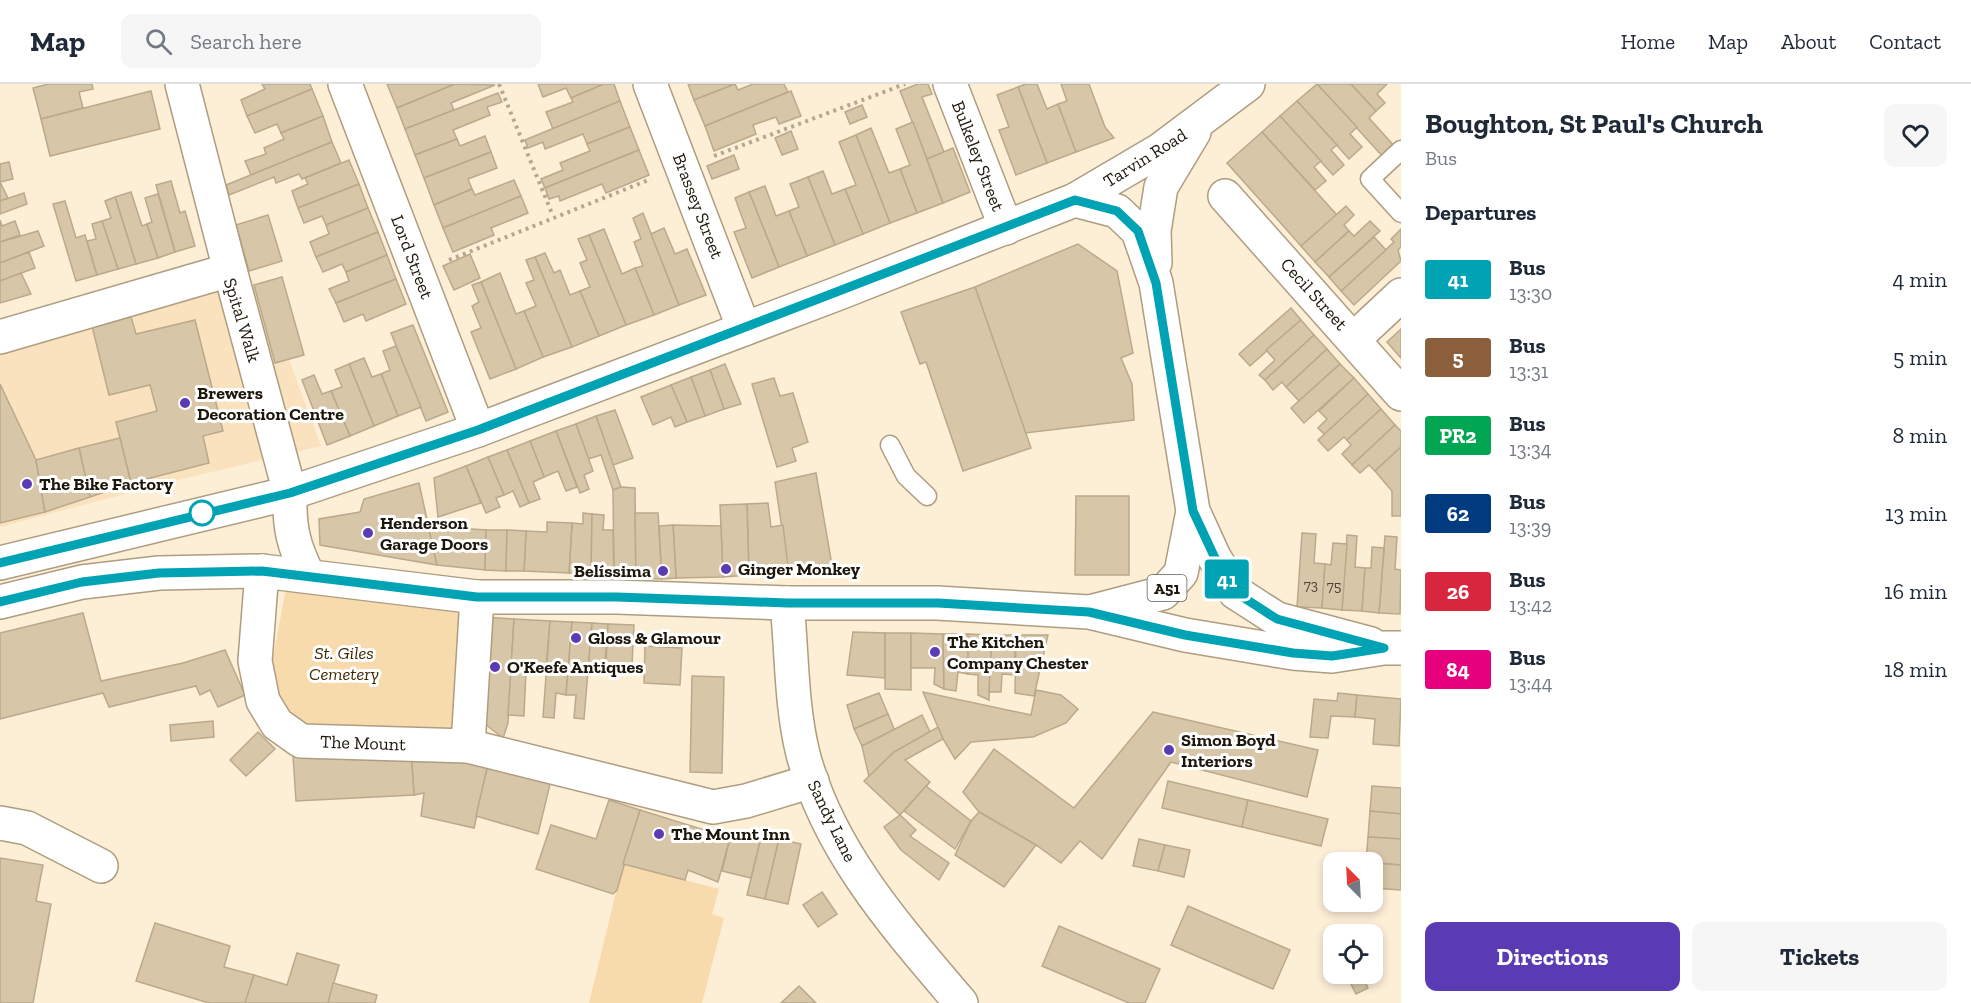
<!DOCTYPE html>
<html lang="en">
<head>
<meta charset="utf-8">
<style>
	body { margin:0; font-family:"Zilla Slab",serif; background:#f6f6f7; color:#1f2937; height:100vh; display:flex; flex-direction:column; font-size:22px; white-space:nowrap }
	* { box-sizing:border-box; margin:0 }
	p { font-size:20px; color:#747a83 }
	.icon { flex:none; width:33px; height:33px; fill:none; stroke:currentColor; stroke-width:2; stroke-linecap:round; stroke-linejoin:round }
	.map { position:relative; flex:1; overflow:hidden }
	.sheet { display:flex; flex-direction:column; background:#fff; width:570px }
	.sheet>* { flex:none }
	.badge { padding:0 12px; border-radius:4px; font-size:21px; line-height:39px }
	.needle { width:39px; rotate:336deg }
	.tools { position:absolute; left:1323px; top:768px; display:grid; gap:12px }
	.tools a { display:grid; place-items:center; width:60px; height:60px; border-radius:12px; background:#fff; box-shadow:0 3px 9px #0003; font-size:30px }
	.map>.badge { position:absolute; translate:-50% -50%; box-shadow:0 0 0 3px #fff }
	h2 { padding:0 24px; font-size:22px; line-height:54px }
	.round { display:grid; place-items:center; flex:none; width:63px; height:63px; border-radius:12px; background:#f6f6f7 }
	.head { display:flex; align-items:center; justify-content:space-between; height:102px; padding:0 24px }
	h1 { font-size:28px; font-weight:800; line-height:45px }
	.cta { display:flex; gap:12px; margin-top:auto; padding:12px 24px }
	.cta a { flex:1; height:69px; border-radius:12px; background:#5b3bb3; color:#fff; font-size:24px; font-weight:800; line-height:69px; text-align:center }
	.cta a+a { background:#f6f6f7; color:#1f2937 }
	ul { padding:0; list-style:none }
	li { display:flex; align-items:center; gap:18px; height:78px; padding:0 24px }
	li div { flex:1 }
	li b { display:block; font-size:22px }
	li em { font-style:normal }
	li .badge { min-width:66px; font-weight:700; text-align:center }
	header { display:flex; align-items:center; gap:36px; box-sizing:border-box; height:84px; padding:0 30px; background:#fff; border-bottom:2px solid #e0e1e3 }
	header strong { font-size:28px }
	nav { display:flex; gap:33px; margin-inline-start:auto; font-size:21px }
	.search { width:420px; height:54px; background:#f6f6f7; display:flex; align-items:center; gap:15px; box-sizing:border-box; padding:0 21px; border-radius:12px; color:#747a83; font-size:22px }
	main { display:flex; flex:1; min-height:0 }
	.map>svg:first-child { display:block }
</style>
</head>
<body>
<header>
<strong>Map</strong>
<div class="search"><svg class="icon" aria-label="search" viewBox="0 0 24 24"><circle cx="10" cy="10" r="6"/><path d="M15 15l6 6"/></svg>Search here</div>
<nav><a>Home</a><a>Map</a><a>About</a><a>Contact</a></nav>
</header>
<main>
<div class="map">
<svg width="1401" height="919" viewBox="0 0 1401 919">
	<rect width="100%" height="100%" fill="#fdeed6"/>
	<path fill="#f9e2bd" d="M282 193 304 271 289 276 321 362 182 395 0 443V262Z"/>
	<g fill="#f8dbac">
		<path d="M287 499 464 528 459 633 447 652 319 650 286 633 269 594Z"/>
		<path d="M623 780 719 805 712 830 724 834 702 919H589Z"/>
	</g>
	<g fill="#d8c6a8" stroke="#bba98c" stroke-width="1.5">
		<path d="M48 0H92L93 5 79 8 83 24 41 35 33 4Z"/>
		<path d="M262 0H310L312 5 247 32 241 16 265 5Z"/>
		<path d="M387 0H455L397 24Z"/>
		<path d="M455 0 495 1 451 19 454 26 405 45 397 24Z"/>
		<path d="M538 0H604L571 14 566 4 543 13Z"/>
		<path d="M604 0H614L620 17 553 45 546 28 573 18 571 14Z"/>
		<path d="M688 0H735L694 16Z"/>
		<path d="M735 0 738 6 753 0H784L788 8 705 42 694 16Z"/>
		<path d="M918 0H928L932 10 922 13 944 68 927 75 900 7Z"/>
		<path d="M1026 0H1037L1047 25 1058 20 1076 68 1047 79 1018 3Z"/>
		<path d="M1061 0H1089L1105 43 1114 54 1076 68 1058 20 1067 17Z"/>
		<path d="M1317 0H1351L1376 27 1369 34 1396 64 1384 74Z"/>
		<path d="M1317 0 1357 43 1350 50 1362 63 1349 75 1297 17Z"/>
		<path d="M1351 0H1387L1377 10 1385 19 1376 27Z"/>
		<path d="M1018 3 1047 79 1016 91 999 46 1009 43 997 11Z"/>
		<path d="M312 5 323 32 281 49 277 40 255 49 247 32Z"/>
		<path d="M151 7 160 45 50 72 41 35Z"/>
		<path d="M791 7 801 32 779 40 776 33 753 41 756 50 714 67 705 42Z"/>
		<path d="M498 9 502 18 487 23 490 31 453 46 457 55 415 71 405 45Z"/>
		<path d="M620 17 630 43 587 60 583 50 545 65 543 58 528 64 525 56Z"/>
		<path d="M1297 17 1337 61 1331 66 1344 81 1333 91 1280 32Z"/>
		<path d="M862 21 867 33 850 40 845 28Z"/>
		<path d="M323 32 332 58 251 91 245 77 266 70 264 64 284 55 281 49Z"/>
		<path d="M1280 32 1321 77 1314 83 1326 97 1315 106 1262 48Z"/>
		<path d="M913 38 943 119 917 129 900 85 910 81 896 45Z"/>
		<path d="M630 43 639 66 545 104 541 95 563 86 560 79 590 67 587 60Z"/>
		<path d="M871 44 889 89 900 85 917 129 890 139 856 51Z"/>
		<path d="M791 47 798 65 782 71 775 54Z"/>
		<path d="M1262 48 1337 131 1301 162 1227 79Z"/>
		<path d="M856 51 890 139 863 150 845 105 856 101 839 58Z"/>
		<path d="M485 52 491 68 424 94 415 71 457 55 460 62Z"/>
		<path d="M332 58 341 79 302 95 299 90 276 99 274 93 229 111 226 101Z"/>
		<path d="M953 64 970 108 943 119 927 75Z"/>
		<path d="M639 66 649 91 606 109 602 100 560 117 559 112 549 115 545 104Z"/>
		<path d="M491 68 497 84 468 95 472 105 434 121 424 94Z"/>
		<path d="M734 71 739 85 712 95 707 82Z"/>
		<path d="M349 76 359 100 298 124 292 107 308 100 305 94Z"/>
		<path d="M9 78 13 95 0 98V80Z"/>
		<path d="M823 87 832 110 845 105 863 150 835 161 808 93Z"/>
		<path d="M808 93 835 161 807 172 789 127 799 123 790 100Z"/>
		<path d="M514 96 521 112 443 144 434 121 472 105 475 111Z"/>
		<path d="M171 97 180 129 185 127 195 162 175 168 156 101Z"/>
		<path d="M0 98 8 114 0 117Z"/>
		<path d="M359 100 368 124 326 141 322 132 304 139 298 124Z"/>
		<path d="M765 102 776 132 789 127 807 172 779 183 749 108Z"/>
		<path d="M131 108 142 142 147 140 158 174 136 180 115 113Z"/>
		<path d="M749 108 779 183 752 194 734 148 746 144 735 114Z"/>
		<path d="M24 109 27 120 0 130V117Z"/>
		<path d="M158 110 175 168 158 174 147 140 152 138 145 114Z"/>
		<path d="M521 112 528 129 491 144 494 151 453 168 443 144Z"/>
		<path d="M115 113 136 180 118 185 102 137 111 134 105 117Z"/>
		<path d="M65 117 76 154 85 151 97 191 76 197 53 120Z"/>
		<path d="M1346 122 1354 131 1344 141 1349 147 1315 178 1301 162Z"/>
		<path d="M368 124 378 148 316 173 310 158 329 150 326 141Z"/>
		<path d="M643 129 679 221 654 231 635 184 643 182 634 158 641 155 633 134Z"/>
		<path d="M268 131 282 177 249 187 236 141Z"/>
		<path d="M0 136 2 142 15 137 20 151 0 158Z"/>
		<path d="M102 137 118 185 97 191 87 157 96 155 92 140Z"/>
		<path d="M1370 137 1380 147 1329 193 1315 178 1349 147 1354 152Z"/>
		<path d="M664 144 675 170 687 165 706 211 679 221 651 150Z"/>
		<path d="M604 145 622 190 635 184 654 231 626 241 589 151Z"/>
		<path d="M1401 145V163L1398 166 1401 177 1354 221 1341 207 1394 158 1391 155Z"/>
		<path d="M38 147 44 162 0 179V158Z"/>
		<path d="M378 148 387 171 346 188 342 180 323 188 316 173Z"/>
		<path d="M589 151 626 241 599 252 580 207 590 203 580 179 587 176 578 155Z"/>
		<path d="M1374 153 1386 166 1341 207 1329 193Z"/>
		<path d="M1078 160 1117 187 1133 269 1121 274 1132 300 1134 336 1025 349 975 203Z"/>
		<path d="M29 168 35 184 0 197V179Z"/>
		<path d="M545 169 554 189 560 186 570 211 580 207 599 252 572 263 535 173Z"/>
		<path d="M470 170 480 194 454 206 443 182Z"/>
		<path d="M387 171 396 195 336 219 329 205 349 197 346 188Z"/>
		<path d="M535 173 572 263 543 273 524 227 536 222 526 199 534 196 526 176Z"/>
		<path d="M21 189 31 210 0 219V197Z"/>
		<path d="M500 189 516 230 524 227 543 273 516 285 481 198Z"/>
		<path d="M282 193 304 271 275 279 254 201Z"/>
		<path d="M396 195 406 220 366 237 363 230 344 238 336 219Z"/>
		<path d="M481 198 516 285 490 295 471 248 481 244 472 222 479 218 472 201Z"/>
		<path d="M975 203 1031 364 963 387 926 278 920 280 901 228Z"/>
		<path d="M1291 224 1301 236 1250 282 1239 270Z"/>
		<path d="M131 233 136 250 195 236 223 347 203 352 209 379 131 399 116 338 157 327 150 301 109 311 92 242Z"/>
		<path d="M1301 236 1314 251 1265 296 1259 291 1275 276 1266 266Z"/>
		<path d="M413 241 448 328 426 337 391 249Z"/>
		<path d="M1401 245V274L1387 258Z"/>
		<path d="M1314 251 1327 265 1286 303 1282 298 1273 306 1265 296Z"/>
		<path d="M396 262 421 323 398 332 381 290 390 286 383 267Z"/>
		<path d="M1327 265 1340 280 1299 317 1286 303Z"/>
		<path d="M364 274 372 293 381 290 398 332 374 342 349 280Z"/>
		<path d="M349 280 374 342 350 352 331 307 342 303 335 286Z"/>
		<path d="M725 280 741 320 724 325 710 286Z"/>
		<path d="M1340 280 1354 294 1304 339 1291 324Z"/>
		<path d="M710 286 724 325 705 332 691 293Z"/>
		<path d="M314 291 322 310 331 307 350 352 327 361 302 296Z"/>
		<path d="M691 293 705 332 687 338 671 301Z"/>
		<path d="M774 294 780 312 793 309 808 358 792 364 796 377 777 383 752 300Z"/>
		<path d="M1354 294 1368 310 1325 351 1318 344 1327 335 1319 327Z"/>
		<path d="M0 300 36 376 45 428 0 439Z"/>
		<path d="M671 301 687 338 675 343 671 333 653 341 641 313Z"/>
		<path d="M1368 310 1381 325 1347 356 1344 353 1328 367 1318 356Z"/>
		<path d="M1381 325 1395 341 1352 381 1342 370 1351 361 1347 356Z"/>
		<path d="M615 326 633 374 613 381 596 332Z"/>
		<path d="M596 332 621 403 613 406 601 371 588 375 576 340Z"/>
		<path d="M576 340 593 387 584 391 589 405 580 409 556 347Z"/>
		<path d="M1395 341 1401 347V363L1375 387 1369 381 1360 389 1352 381Z"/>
		<path d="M556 347 577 403 566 407 558 387 544 393 530 357Z"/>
		<path d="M120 354 131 399 90 413 79 364Z"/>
		<path d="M530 357 544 393 533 398 540 415 529 419 507 366Z"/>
		<path d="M1401 363V432H1392V407L1375 387Z"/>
		<path d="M79 364 90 413 45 428 36 376Z"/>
		<path d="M507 366 529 419 520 423 513 407 504 411 488 373Z"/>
		<path d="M488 373 504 411 496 414 500 423 486 429 466 382Z"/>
		<path d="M466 382 481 419 438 433 434 394Z"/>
		<path d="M816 389 833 487 789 491 775 398Z"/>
		<path d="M419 399 437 481 320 461 319 435 360 428 364 415Z"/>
		<path d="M621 403 635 404 636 494 614 492 613 406Z"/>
		<path d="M1076 412H1129V491H1075Z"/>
		<path d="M768 419 771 443 783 441 789 491H749L747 420Z"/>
		<path d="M747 420 749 491 723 493 720 421Z"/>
		<path d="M583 429 592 430 591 491 569 489 572 439 583 440Z"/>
		<path d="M635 429H658L662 495 636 494Z"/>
		<path d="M592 430 604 431 603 446H613L614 492 591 491Z"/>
		<path d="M547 438 572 439 569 489 524 487 526 447 547 448Z"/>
		<path d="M673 441 721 442 723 493 676 494Z"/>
		<path d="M673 441 676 494 662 495 659 442Z"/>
		<path d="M428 442 486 446 485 486 437 481Z"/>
		<path d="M486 446H507L506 487 485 486Z"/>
		<path d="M507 446 526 447 524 487H506Z"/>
		<path d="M1302 449 1316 450 1314 479 1325 480 1322 524 1297 523Z"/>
		<path d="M1347 451 1357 452 1355 483 1365 484 1362 527 1342 526Z"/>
		<path d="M1385 452 1397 453 1395 485 1401 486 1400 530 1379 529Z"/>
		<path d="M1333 459 1347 460 1342 526 1322 524 1325 480 1331 481Z"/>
		<path d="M1372 463 1384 464 1379 529 1362 527 1365 484H1371Z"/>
		<path d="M83 529 101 597 183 579 225 566 245 611 218 623 210 606 200 611 196 602 109 623 103 609 0 635V549Z"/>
		<path d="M481 533 514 535 508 639 503 654 476 633Z"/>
		<path d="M514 535 550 537 546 586H526L524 632 508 631Z"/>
		<path d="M550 537 572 538 566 611 556 609 554 634 543 633Z"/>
		<path d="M572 538 592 539 584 635 574 634 576 611H566Z"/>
		<path d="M592 539 608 540 604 589 588 587Z"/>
		<path d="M608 540 634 541 632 581 606 579Z"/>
		<path d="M853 548 885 549V594L847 591Z"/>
		<path d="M885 549H911V606L885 605Z"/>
		<path d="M911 549 943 550 944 605 934 600 935 584H911Z"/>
		<path d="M943 550H968V590L958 588 956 607 944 605Z"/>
		<path d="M968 550 992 551 989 616 978 611V591L968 590Z"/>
		<path d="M992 551H1016L1014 591 1002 590 1001 608H989Z"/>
		<path d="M1016 551H1048L1034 612 1015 609Z"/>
		<path d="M645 562 682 564 680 601 644 599Z"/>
		<path d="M692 592 724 593 722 689 690 688Z"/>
		<path d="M1036 606 1061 611 1078 625 1066 639 1033 653 971 658 955 675 943 655 923 608 1031 631Z"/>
		<path d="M879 609 888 630 854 645 847 621Z"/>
		<path d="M1338 609 1357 611 1355 633 1331 632 1328 654 1310 653 1314 615 1337 617Z"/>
		<path d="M1357 611 1401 615 1399 662 1373 660 1375 635 1355 633Z"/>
		<path d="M1153 628 1318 666 1307 713 1171 678 1102 775 1080 757 1061 779 1036 761 979 728 963 708 994 665 1074 724Z"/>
		<path d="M888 630 895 647 862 662 854 645Z"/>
		<path d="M922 631 930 648 894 668 869 693 862 662Z"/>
		<path d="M213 637 214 653 171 657 170 641Z"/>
		<path d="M938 643 943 655 905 676 930 698 900 731 864 697 894 668Z"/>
		<path d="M258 648 275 665 246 692 230 676Z"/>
		<path d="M411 666 489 676 474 744 421 732 424 709 414 711Z"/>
		<path d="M411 666 414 711 296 717 293 672Z"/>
		<path d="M489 676 551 696 538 750 476 732Z"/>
		<path d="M1168 697 1248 716 1242 743 1162 724Z"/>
		<path d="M926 702 971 737 955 765 904 727Z"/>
		<path d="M1372 702 1401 704V730L1370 727Z"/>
		<path d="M609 716 640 726 617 806 613 810 536 785 551 741 596 755Z"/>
		<path d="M1248 716 1328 735 1321 762 1242 743Z"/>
		<path d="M640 726 730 754 718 798 688 786 685 796 623 780Z"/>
		<path d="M1370 727 1401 730V755L1368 753Z"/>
		<path d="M979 728 1036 761 1004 803 955 771 971 737Z"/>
		<path d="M900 731 916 746 910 752 949 779 939 796 901 766 884 743Z"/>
		<path d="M749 747 762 750 751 794 722 787 730 754 746 757Z"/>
		<path d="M762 750 779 755 765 815 747 811Z"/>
		<path d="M1368 753 1401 755V781L1366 778Z"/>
		<path d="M779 755 801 760 788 820 765 815Z"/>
		<path d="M1139 755 1165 761 1158 787 1133 782Z"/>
		<path d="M1165 761 1190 766 1184 793 1158 787Z"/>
		<path d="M0 774 43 781 36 817 51 820 33 919H0Z"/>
		<path d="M1372 779 1401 781V806L1372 804Z"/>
		<path d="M822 808 837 830 818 843 803 821Z"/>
		<path d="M1188 822 1290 866 1273 905 1171 861Z"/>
		<path d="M155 839 230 862 224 883 254 891 245 919H209L136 897Z"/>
		<path d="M1059 842 1160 885 1145 919H1129L1042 882Z"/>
		<path d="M297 869 339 881 328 919H245L254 891 287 901Z"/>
		<path d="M1346 890H1361L1368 904 1356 910Z"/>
		<path d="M333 899 377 911 375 919H328Z"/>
		<path d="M799 902 816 919H781Z"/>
	</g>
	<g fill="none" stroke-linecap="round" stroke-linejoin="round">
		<defs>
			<g id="service">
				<path d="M1401 66 1370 95 1401 129"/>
				<path d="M890 361 906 392 927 412"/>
			</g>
			<g id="minor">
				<path d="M182 0 230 186"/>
				<path d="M345 0 478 346"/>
				<path d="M650 0 744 245"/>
				<path d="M950 0 1006 144"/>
				<path d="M1225 112 1401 310"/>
				<path d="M0 253 230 186 290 409"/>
				<path d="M1354 255 1401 211"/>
				<path d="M262 487 255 577 263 617 277 640 301 657 468 662 477 513"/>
				<path d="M468 662 713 723 746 717 812 697"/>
				<path d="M0 739 27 744 101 782"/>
			</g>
			<path id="secondary" d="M787 519C792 569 791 622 803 670 828 767 898 845 961 919"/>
			<g id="trunk">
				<path d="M1075 116 1117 127 1138 147 1156 199 1193 427 1214 473 1235 508 1277 535 1371 560"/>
				<path d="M1155 179 1154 147 1161 103 1194 48"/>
				<path d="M290 409C289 443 293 461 308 491"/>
				<path d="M0 479 290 409 478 346 839 209 1075 116 1160 66 1248 0"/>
				<path d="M0 518 82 498 159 489 262 487 477 513H617L787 519H937L1089 528 1185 551 1293 569 1332 572 1384 564H1401"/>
				<path d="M1094 527 1163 509 1181 489 1193 427"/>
			</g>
		</defs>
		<use href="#service" stroke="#ae9d80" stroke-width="21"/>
		<use href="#minor" stroke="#ae9d80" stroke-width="36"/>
		<use href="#secondary" stroke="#ae9d80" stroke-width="36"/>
		<use href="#trunk" stroke="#ae9d80" stroke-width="36"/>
		<g stroke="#b3a793" stroke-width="4" stroke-dasharray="3 4.5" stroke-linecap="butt">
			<path d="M499 0 553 132"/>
			<path d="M714 72 905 0"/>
			<path d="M449 176 651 95"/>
		</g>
		<use href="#service" stroke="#fff" stroke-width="18"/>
		<use href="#minor" stroke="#fff" stroke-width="33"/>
		<use href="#secondary" stroke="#fff" stroke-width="33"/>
		<use href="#trunk" stroke="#fff" stroke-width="33"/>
	</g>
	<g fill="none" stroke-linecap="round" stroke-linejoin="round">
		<defs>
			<path id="line" d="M0 479 290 409 478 346 1075 116 1117 127 1138 147 1156 199 1193 427 1214 472 1235 508 1277 535 1384 564 1332 572 1293 569 1185 551 1089 528 938 519H787L617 513H477L262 487 159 489 82 498 0 518"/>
		</defs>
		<use href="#line" stroke="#fff" stroke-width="14"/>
		<use href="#line" stroke="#00a3b4" stroke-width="9"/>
	</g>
	<g fill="#5b3bb3" stroke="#fff" stroke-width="2">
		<circle cx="185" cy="319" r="6"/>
		<circle cx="27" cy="400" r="6"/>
		<circle cx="368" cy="449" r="6"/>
		<circle cx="726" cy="485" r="6"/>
		<circle cx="663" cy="487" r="6"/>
		<circle cx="576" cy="554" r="6"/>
		<circle cx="935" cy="568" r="6"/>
		<circle cx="495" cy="583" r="6"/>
		<circle cx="1169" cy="666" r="6"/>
		<circle cx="659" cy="750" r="6"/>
	</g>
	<circle fill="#fff" stroke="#00a3b4" stroke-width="3" cx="202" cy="429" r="12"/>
	<g text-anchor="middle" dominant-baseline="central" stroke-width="6" stroke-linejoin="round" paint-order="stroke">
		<g font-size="15" fill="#4c4232">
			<text x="1311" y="501">73</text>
			<text x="1334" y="502">75</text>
		</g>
		<rect fill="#fff" stroke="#615c54" stroke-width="1.5" x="1147.5" y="491" width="39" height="26" rx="4.5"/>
		<g font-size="16" font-weight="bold" fill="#1d160b">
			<text x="1167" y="504">A51</text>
		</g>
		<g font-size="18" fill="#1d160b" stroke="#fff">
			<text transform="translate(978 72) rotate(69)">Bulkeley Street</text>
			<text transform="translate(1145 74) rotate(-32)">Tarvin Road</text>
			<text transform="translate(698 122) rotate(69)">Brassey Street</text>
			<text transform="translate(412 173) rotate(69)">Lord Street</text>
			<text transform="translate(1314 210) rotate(48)">Cecil Street</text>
			<text transform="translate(242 236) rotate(73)">Spital Walk</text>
			<text transform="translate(363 659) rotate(2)">The Mount</text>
			<text transform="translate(832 737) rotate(64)">Sandy Lane</text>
		</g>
		<g font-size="18" font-weight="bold" fill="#1d160b" stroke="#fff" text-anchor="start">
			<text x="197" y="309">Brewers<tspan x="197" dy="21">Decoration Centre</tspan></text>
			<text x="39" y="400">The Bike Factory</text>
			<text x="380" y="439">Henderson<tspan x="380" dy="21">Garage Doors</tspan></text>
			<text x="738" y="485">Ginger Monkey</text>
			<text x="651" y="487" text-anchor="end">Belíssima</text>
			<text x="588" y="554">Gloss &amp; Glamour</text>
			<text x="947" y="558">The Kitchen<tspan x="947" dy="21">Company Chester</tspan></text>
			<text x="507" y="583">O'Keefe Antiques</text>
			<text x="1181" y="656">Simon Boyd<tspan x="1181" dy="21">Interiors</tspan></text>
			<text x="671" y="750">The Mount Inn</text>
		</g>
		<g font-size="18" font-style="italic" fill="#3f2900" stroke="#fff">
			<text x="344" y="569">St. Giles<tspan x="344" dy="21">Cemetery</tspan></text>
		</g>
	</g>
</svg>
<div class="tools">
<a><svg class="needle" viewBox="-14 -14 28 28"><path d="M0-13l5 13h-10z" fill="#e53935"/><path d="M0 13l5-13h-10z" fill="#747a83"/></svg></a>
<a><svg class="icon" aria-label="locate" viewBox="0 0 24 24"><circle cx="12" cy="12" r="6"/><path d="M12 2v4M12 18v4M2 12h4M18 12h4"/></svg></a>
</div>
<b class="badge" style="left:1227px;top:495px;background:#00a3b4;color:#fff">41</b>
</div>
<section class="sheet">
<div class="head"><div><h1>Boughton, St Paul's Church</h1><p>Bus</p></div><a class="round"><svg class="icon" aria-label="heart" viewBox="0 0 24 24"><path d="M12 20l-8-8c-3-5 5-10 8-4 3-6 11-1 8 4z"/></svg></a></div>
<h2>Departures</h2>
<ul>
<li><span class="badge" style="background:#00a3b4;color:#fff">41</span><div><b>Bus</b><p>13:30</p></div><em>4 min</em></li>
<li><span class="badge" style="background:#8b5e3c;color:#fff">5</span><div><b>Bus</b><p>13:31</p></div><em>5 min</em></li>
<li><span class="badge" style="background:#00a651;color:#fff">PR2</span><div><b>Bus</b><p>13:34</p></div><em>8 min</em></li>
<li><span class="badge" style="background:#003b80;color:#fff">62</span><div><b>Bus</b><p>13:39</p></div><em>13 min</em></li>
<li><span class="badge" style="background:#d7263d;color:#fff">26</span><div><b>Bus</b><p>13:42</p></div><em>16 min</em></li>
<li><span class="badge" style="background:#e6007e;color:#fff">84</span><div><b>Bus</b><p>13:44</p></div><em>18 min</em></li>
</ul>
<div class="cta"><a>Directions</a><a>Tickets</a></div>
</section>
</main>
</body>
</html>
